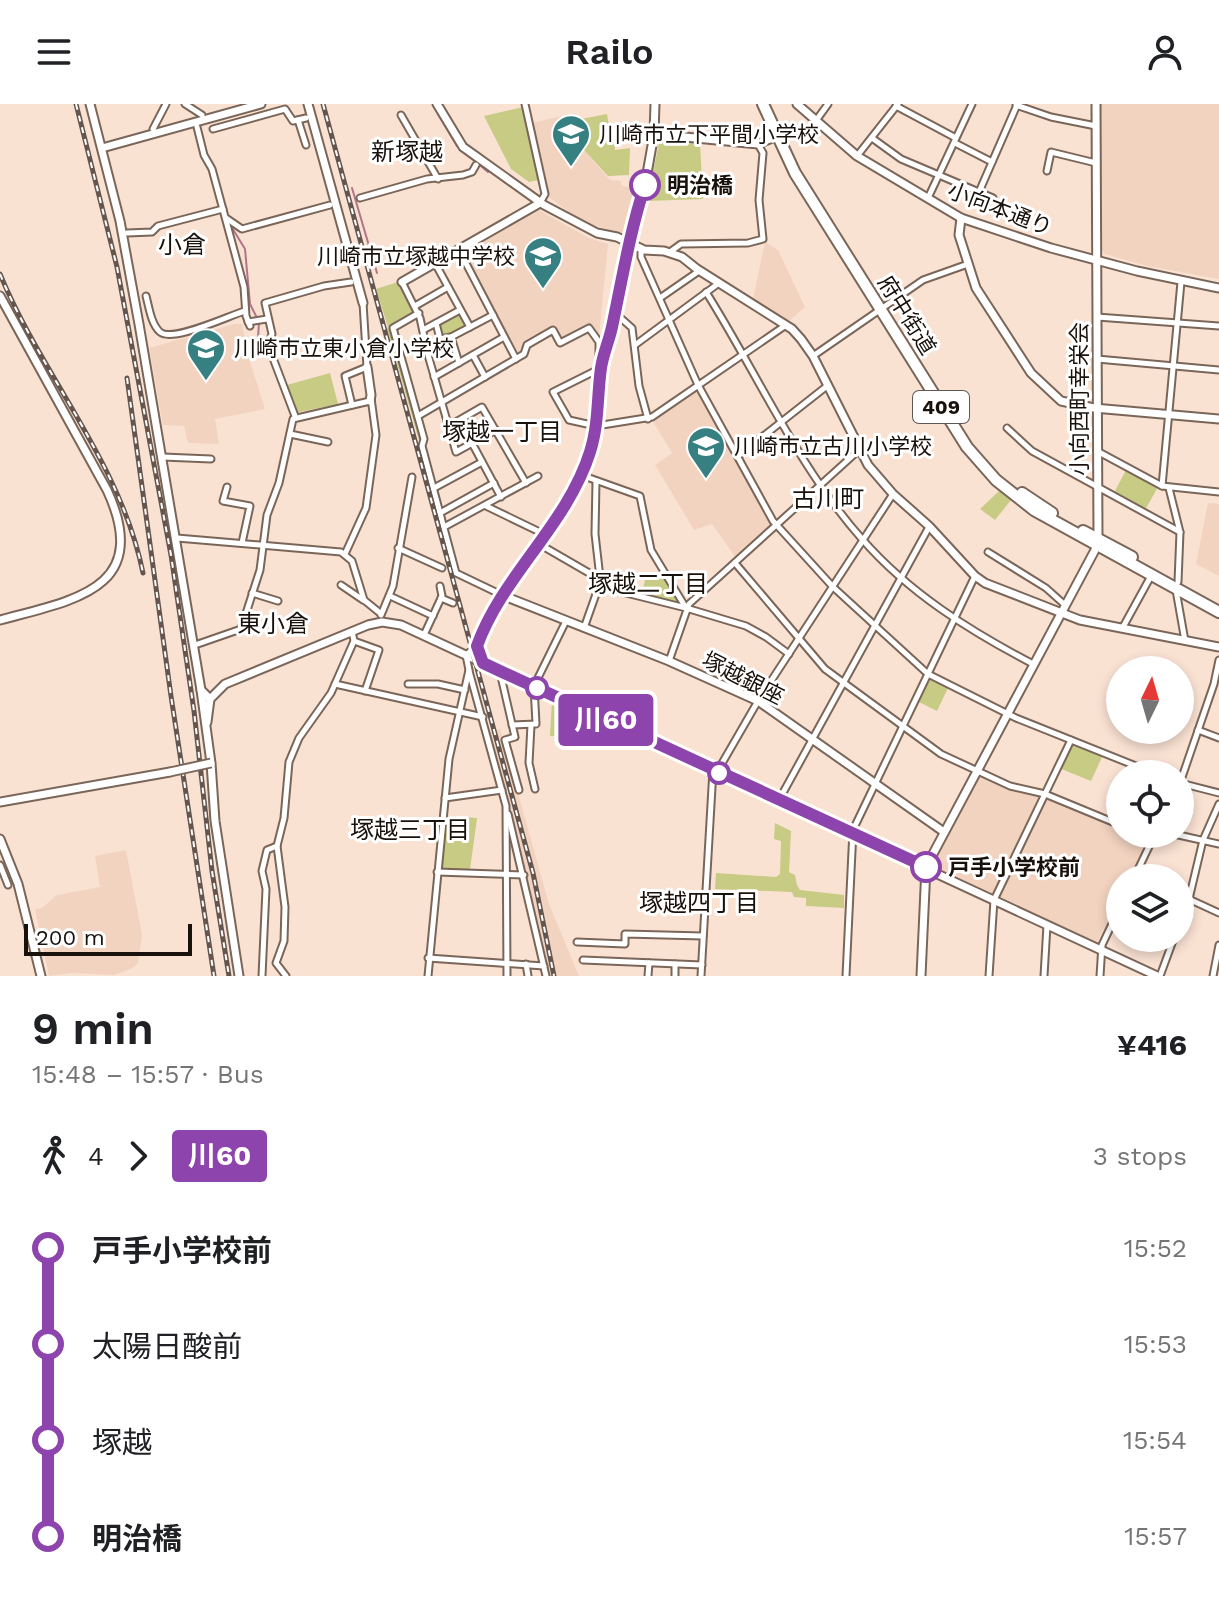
<!DOCTYPE html>
<html lang="en">
<head>
<meta charset="utf-8">
<style>
	body { margin:0; font-family:"Work Sans","Noto Sans JP",sans-serif; background:#f2f2f2; color:#202124; height:100vh; display:flex; flex-direction:column; font-size:30px; white-space:nowrap }
	* { box-sizing:border-box; margin:0 }
	p { font-size:26px; color:#757577 }
	.icon { flex:none; width:44px; height:44px; fill:none; stroke:currentColor; stroke-width:2; stroke-linecap:round; stroke-linejoin:round }
	.map { position:relative; height:872px; overflow:hidden }
	.side { display:flex; flex-direction:column; background:#fff; flex:1 }
	.side>* { flex:none }
	.badge { padding:0 16px; border-radius:6px; font-size:28px; line-height:52px }
	.needle { width:52px; rotate:5deg }
	.fabs { position:absolute; left:1106px; top:552px; display:grid; gap:16px }
	.fabs a { display:grid; place-items:center; width:88px; height:88px; border-radius:50%; background:#fff; box-shadow:0 4px 12px #0003; font-size:40px }
	.scale { position:absolute; left:24px; bottom:20px; width:168px; box-sizing:border-box; padding-left:8px; border:4px solid #19110c; border-top:0; font-size:22px; line-height:28px; white-space:nowrap; color:#19110c; -webkit-text-stroke:6px #fff; paint-order:stroke }
	.map>.badge { position:absolute; translate:-50% -50%; box-shadow:0 0 0 4px #fff }
	.legs { display:flex; align-items:center; gap:12px; height:88px; padding:0 32px; font-size:26px }
	.legs p { margin-inline-start:auto }
	.overview { display:flex; align-items:center; justify-content:space-between; height:136px; padding:0 32px }
	h1 { font-size:44px; font-weight:600; line-height:60px }
	ul { padding:0 32px; list-style:none }
	li { display:flex; align-items:center; gap:28px; height:96px; font-size:30px }
	li i { display:grid; place-items:center; width:12px; height:100%; margin:0 10px; background:currentColor }
	li i::after { content:''; width:20px; height:20px; margin:-10px; border:6px solid; border-radius:50%; background:#fff }
	li p { margin-inline-start:auto }
	li:first-child i { background:linear-gradient(#0000 50%,currentColor 0) }
	li:last-child i { background:linear-gradient(currentColor 50%,#0000 0) }
	header { display:flex; justify-content:space-between; align-items:center; height:104px; padding:0 32px; background:#fff; font-size:36px; font-weight:600 }
	.map>svg:first-child { display:block }
</style>
</head>
<body>
<header><svg class="icon" aria-label="menu" viewBox="0 0 24 24"><path d="M4 6h16M4 12h16M4 18h16"/></svg>Railo<svg class="icon" aria-label="person" viewBox="0 0 24 24"><circle cx="12" cy="8" r="4"/><path d="M4 21q1-7 8-7t8 7"/></svg></header>
<div class="map">
<svg width="1219" height="872" viewBox="0 0 1219 872">
	<rect width="100%" height="100%" fill="#fae2d3"/>
	<g fill="#f2d3c0">
		<path d="M1098 0H1219V175L1147 162 1105 150 1101 144Z"/>
		<path d="M566 11 578 39 610 76 621 77V81L638 86 627 130 584 119 550 94 532 19Z"/>
		<path d="M539 106 589 134 608 140 599 233 588 222 561 236 553 224 525 239 522 247 516 252 463 150Z"/>
		<path d="M765 138 778 146 805 203 789 217 753 195Z"/>
		<path d="M234 220H242L248 251 265 305 215 315 219 340 188 339 184 322 163 321 149 244Z"/>
		<path d="M696 286 718 321 771 421 736 454 712 420 694 426 655 361 672 349 652 316Z"/>
		<path d="M1208 399 1219 400V472L1196 460Z"/>
		<path d="M500 625 549 800 579 872H548L532 794 489 629Z"/>
		<path d="M979 671 1011 684 1040 692 993 790 932 762 931 759Z"/>
		<path d="M1046 694 1120 723V730L1150 731 1130 774H1120V794L1097 838 998 793Z"/>
		<path d="M126 746 142 831 138 859 131 865 114 871 72 869 49 872 35 805 42 804 57 791 100 783 95 752Z"/>
	</g>
	<g fill="#c7cb83">
		<path d="M523 3 539 76 529 78 511 65 484 12Z"/>
		<path d="M607 10 609 22H614L615 46 630 44 629 71 608 72 585 47 571 17Z"/>
		<path d="M663 36 700 39 703 95 647 97 659 39Z"/>
		<path d="M398 178 414 207 388 223 376 185Z"/>
		<path d="M459 209 466 223 457 229 441 232 439 220Z"/>
		<path d="M390 223 421 332 420 340 387 225Z"/>
		<path d="M330 269 338 300 295 309 287 281Z"/>
		<path d="M1126 366 1158 383 1145 406 1114 389Z"/>
		<path d="M999 387 1011 396 995 416 980 405Z"/>
		<path d="M647 470 665 473 683 502 641 491Z"/>
		<path d="M930 576 948 584 937 607 919 598Z"/>
		<path d="M552 596 606 620 592 640 584 634 550 632Z"/>
		<path d="M1072 639 1103 651 1091 677 1059 664Z"/>
		<path d="M447 712 477 714 470 766H443L441 763Z"/>
		<path d="M775 719 791 727 789 768 795 771 797 781 800 786 844 791V804L806 802V794L794 793 792 788 715 785 716 769 776 773 780 770 781 737 774 735Z"/>
	</g>
	<g fill="none" stroke-linecap="round" stroke-linejoin="round">
		<g stroke="#b27489" stroke-width="2">
			<path d="M438 10 457 42 488 68"/>
			<path d="M520 79 535 90"/>
			<path d="M352 84 377 169"/>
			<path d="M231 122 245 145 250 200 259 218 257 251"/>
		</g>
		<defs>
			<g id="street">
				<path d="M185 0 202 11"/>
				<path d="M525 0 545 90 540 99"/>
				<path d="M1016 1 1051 13 1096 22"/>
				<path d="M896 2 954 33"/>
				<path d="M401 11 438 75"/>
				<path d="M298 16 306 41"/>
				<path d="M815 18 828 0"/>
				<path d="M197 23 204 51 212 65 244 183 246 212 250 222"/>
				<path d="M153 25 166 0"/>
				<path d="M213 25 285 5 293 17 306 14"/>
				<path d="M872 34 901 55 993 94"/>
				<path d="M955 39 992 58"/>
				<path d="M857 52 898 0"/>
				<path d="M1047 67 1051 48 1096 59"/>
				<path d="M979 88 1017 1"/>
				<path d="M360 94 427 75 463 71 472 68 476 61"/>
				<path d="M928 94 972 0"/>
				<path d="M226 114 242 125 330 101"/>
				<path d="M127 129 152 128 158 122 223 105"/>
				<path d="M641 145V153L698 281 773 417 833 483 928 570 1016 614 1156 670"/>
				<path d="M459 146 516 255"/>
				<path d="M670 148 681 140 748 139 763 135 759 96 763 49 758 40"/>
				<path d="M435 159 470 223"/>
				<path d="M402 178 420 214 428 251 456 348 496 326"/>
				<path d="M706 188C757 269 798 363 862 435 909 489 970 527 1033 560"/>
				<path d="M146 192C149 203 151 220 160 228 172 239 230 211 245 207"/>
				<path d="M660 194 699 167"/>
				<path d="M415 202 448 183"/>
				<path d="M419 209 393 224 424 335 422 342 456 469 504 492"/>
				<path d="M615 209 632 224 639 282 648 315"/>
				<path d="M1097 213 1219 222"/>
				<path d="M248 218 267 215"/>
				<path d="M436 219 440 235 451 233"/>
				<path d="M423 226 460 206"/>
				<path d="M635 241 719 179"/>
				<path d="M473 251 485 273"/>
				<path d="M813 252 923 176 968 160"/>
				<path d="M1097 255 1219 266"/>
				<path d="M459 259 451 233 493 211"/>
				<path d="M601 264 553 288 569 316 596 322 652 313 786 221"/>
				<path d="M434 273 504 233"/>
				<path d="M352 301 345 272 367 263 363 199"/>
				<path d="M295 312 268 241 272 230 265 199 324 182 351 178"/>
				<path d="M418 312 524 250 527 241 553 226 560 239 589 224 599 238V253L602 257"/>
				<path d="M449 322 482 303 526 379"/>
				<path d="M1007 324 1032 347 1180 428"/>
				<path d="M290 330 328 338"/>
				<path d="M472 339 501 393"/>
				<path d="M1097 347 1162 382 1219 388"/>
				<path d="M738 352 827 282"/>
				<path d="M163 353 211 355"/>
				<path d="M581 371 640 392 651 446 686 504 746 522 766 533 789 550"/>
				<path d="M596 377 595 430 600 474"/>
				<path d="M1162 382 1181 178"/>
				<path d="M227 383 223 397 250 402 242 439"/>
				<path d="M434 384 482 358"/>
				<path d="M1169 384 1180 428 1178 478"/>
				<path d="M486 402 546 431"/>
				<path d="M440 409 494 379"/>
				<path d="M444 423 538 372"/>
				<path d="M177 434 341 448 352 457 364 496 380 509"/>
				<path d="M539 440 622 488 686 504"/>
				<path d="M398 444 442 464"/>
				<path d="M988 448 1046 484 1065 501"/>
				<path d="M345 450 366 404 376 331 371 294"/>
				<path d="M735 459 825 565 941 650 1010 682 1045 690 1120 721"/>
				<path d="M341 481 363 496"/>
				<path d="M1176 486 1185 537"/>
				<path d="M252 489 278 497"/>
				<path d="M390 492 433 512"/>
				<path d="M441 494 453 499"/>
				<path d="M381 511 393 482 412 373"/>
				<path d="M1123 523 1151 472"/>
				<path d="M584 524 601 476"/>
				<path d="M424 531 442 492 440 482"/>
				<path d="M354 537 379 546 365 587"/>
				<path d="M195 541 241 525 260 466 267 411 279 379 293 315 370 297"/>
				<path d="M669 557 689 500 859 346"/>
				<path d="M469 567 506 702 507 872"/>
				<path d="M500 568 515 633 505 636 519 686"/>
				<path d="M335 580 483 613"/>
				<path d="M408 580H438L465 586"/>
				<path d="M512 621 536 620 534 582 566 517"/>
				<path d="M531 621 529 659 535 685"/>
				<path d="M1198 626 1219 634"/>
				<path d="M717 668 758 597 893 390"/>
				<path d="M1180 679 1214 580 1219 556"/>
				<path d="M1180 679 1219 689"/>
				<path d="M445 694 502 686"/>
				<path d="M779 696 929 423"/>
				<path d="M508 710 546 872"/>
				<path d="M1174 730 1219 740"/>
				<path d="M0 761 8 781"/>
				<path d="M437 768 524 771"/>
				<path d="M1134 774 1155 730"/>
				<path d="M1180 791 1219 809"/>
				<path d="M1180 818 1189 795 1203 736 1219 700"/>
				<path d="M577 838 625 840V830L703 832"/>
				<path d="M428 854 544 862"/>
				<path d="M583 856 702 861"/>
				<path d="M526 860 528 872"/>
				<path d="M262 872 266 785 262 767 267 746 277 742"/>
				<path d="M286 872 276 859 284 837 285 803 277 742 284 714 289 658 299 634 331 589 354 537 352 527"/>
				<path d="M428 872 449 655 469 566 466 551 477 542"/>
				<path d="M648 872 649 859"/>
				<path d="M675 872V860"/>
				<path d="M701 872 713 666"/>
				<path d="M846 872 853 726 975 472"/>
				<path d="M989 872 994 796 1071 636"/>
				<path d="M1044 872 1047 821"/>
				<path d="M1100 872 1102 841 1120 803"/>
				<path d="M1160 872 1174 834"/>
				<path d="M1213 872 1219 841"/>
			</g>
			<g id="secondary">
				<path d="M90 0 120 117 139 220 201 586 210 595"/>
				<path d="M308 0 363 199"/>
				<path d="M437 0 463 43 544 101 597 129 617 133 644 146 664 147 682 153 697 165 792 225 801 235 813 252 868 361 893 390 929 422 975 472 985 479 1080 516 1219 543"/>
				<path d="M797 0 857 52 961 114 1051 144 1137 167 1219 184"/>
				<path d="M654 30 758 40 777 32"/>
				<path d="M102 44 261 0"/>
				<path d="M961 114 959 131 976 184 1031 269 1061 297 1094 304 1219 315"/>
				<path d="M402 178 540 99"/>
				<path d="M0 192 107 386C153 485 74 496 0 516"/>
				<path d="M367 263 371 291 370 297"/>
				<path d="M504 492 669 557 758 597 944 728"/>
				<path d="M483 559 477 542 488 518 574 386 590 348 598 308 601 264 612 224 624 160 645 81 654 30 655 0"/>
				<path d="M201 586 211 659 215 717 239 872"/>
				<path d="M207 618 210 595 225 580 368 521 382 518 401 521 1157 872"/>
				<path d="M0 698 170 668"/>
				<path d="M0 735 18 780 41 872"/>
				<path d="M921 872 926 763 1095 446 1098 434 1096 0"/>
			</g>
			<g id="highway">
				<path d="M763 0 795 69 967 343 996 376 1034 406 1219 508"/>
				<path d="M1022 389 1052 409"/>
				<path d="M1083 427 1132 453"/>
			</g>
		</defs>
		<use href="#street" stroke="#7a6659" stroke-width="9"/>
		<use href="#secondary" stroke="#7a6659" stroke-width="11"/>
		<use href="#highway" stroke="#7a6659" stroke-width="14"/>
		<use href="#street" stroke="#fff" stroke-width="5"/>
		<use href="#secondary" stroke="#fff" stroke-width="7"/>
		<use href="#highway" stroke="#fff" stroke-width="10"/>
		<defs>
			<g id="rail">
				<path d="M76 0 117 163 171 451 194 607 212 767 229 872"/>
				<path d="M323 0 533 769 554 872"/>
				<path d="M0 170C42 272 121 359 143 469"/>
				<path d="M127 274 171 592 214 872"/>
			</g>
		</defs>
		<use href="#rail" stroke="#64564e" stroke-width="5"/>
		<use href="#rail" stroke="#fff" stroke-width="2" stroke-dasharray="6" stroke-linecap="butt"/>
		<defs>
			<path id="secondary-bridge" d="M170 668 211 659"/>
		</defs>
		<use href="#secondary-bridge" stroke="#7a6659" stroke-width="11" stroke-linecap="butt"/>
		<use href="#secondary-bridge" stroke="#fff" stroke-width="7"/>
	</g>
	<g fill="none" stroke-linecap="round" stroke-linejoin="round">
		<defs>
			<path id="line-1" d="M645 81C630 127 622 176 612 223 609 237 603 250 601 264 597 292 599 320 590 348 567 421 502 472 477 542L483 559 500 567 926 763"/>
		</defs>
		<use href="#line-1" stroke="#fff" stroke-width="18"/>
		<use href="#line-1" stroke="#8e44ad" stroke-width="12"/>
	</g>
	<defs>
		<symbol id="school-pin" viewBox="-11 -11 22 30"><path d="M0 17L-7.5 6A9.5 9.5 0 1 1 7.5 6Z" fill="#378082" stroke="#fff"/><path d="M0-5L7-2L0 1L-7-2ZM-4 1L0 2.5L4 1V4Q0 6-4 4Z" fill="#fff"/></symbol>
	</defs>
	<g fill-rule="evenodd">
		<use href="#school-pin" x="549" y="8" width="44" height="60"/>
		<use href="#school-pin" x="521" y="130" width="44" height="60"/>
		<use href="#school-pin" x="184" y="222" width="44" height="60"/>
		<use href="#school-pin" x="684" y="320" width="44" height="60"/>
	</g>
	<g fill="#fff" stroke="#8e44ad" stroke-width="4">
		<circle cx="645" cy="81" r="14"/>
		<circle cx="537" cy="584" r="10"/>
		<circle cx="719" cy="669" r="10"/>
		<circle cx="926" cy="763" r="14"/>
	</g>
	<g text-anchor="middle" dominant-baseline="central" stroke-width="6" stroke-linejoin="round" paint-order="stroke">
		<rect fill="#fff" stroke="#5e5855" stroke-width="2" x="913" y="287" width="56" height="32" rx="6"/>
		<g font-size="20" font-weight="bold" fill="#19110c">
			<text x="941" y="303">409</text>
		</g>
		<g font-size="22" fill="#19110c" stroke="#fff" text-anchor="start">
			<text x="599" y="30">川崎市立下平間小学校</text>
			<text x="515" y="152" text-anchor="end">川崎市立塚越中学校</text>
			<text x="234" y="244">川崎市立東小倉小学校</text>
			<text x="734" y="342">川崎市立古川小学校</text>
		</g>
		<g font-size="22" font-weight="bold" fill="#19110c" stroke="#fff" text-anchor="start">
			<text x="667" y="81">明治橋</text>
			<text x="948" y="763">戸手小学校前</text>
		</g>
		<g font-size="22" fill="#19110c" stroke="#fff">
			<text transform="translate(1000 105) rotate(21)">小向本通り</text>
			<text transform="translate(907 211) rotate(58)">府中街道</text>
			<text transform="translate(1079 295) rotate(-90)">小向西町幸栄会</text>
			<text transform="translate(743 574) rotate(27)">塚越銀座</text>
		</g>
		<g font-size="24" fill="#19110c" stroke="#fff">
			<text x="407" y="48">新塚越</text>
			<text x="182" y="141">小倉</text>
			<text x="502" y="328">塚越一丁目</text>
			<text x="828" y="395">古川町</text>
			<text x="648" y="480">塚越二丁目</text>
			<text x="273" y="520">東小倉</text>
			<text x="410" y="726">塚越三丁目</text>
			<text x="699" y="799">塚越四丁目</text>
		</g>
	</g>
</svg>
<div class="fabs">
<a><svg class="needle" viewBox="-14 -14 28 28"><path d="M0-13l5 13h-10z" fill="#e53935"/><path d="M0 13l5-13h-10z" fill="#757577"/></svg></a>
<a><svg class="icon" aria-label="locate" viewBox="0 0 24 24"><circle cx="12" cy="12" r="6"/><path d="M12 2v4M12 18v4M2 12h4M18 12h4"/></svg></a>
<a><svg class="icon" aria-label="layers" viewBox="0 0 24 24"><path d="M12 4l9 5-9 5-9-5zM3 14l9 5 9-5"/></svg></a>
</div>
<div class="scale">200 m</div>
<b class="badge" style="left:606px;top:616px;background:#8e44ad;color:#fff">川60</b>
</div>
<section class="side">
<div class="overview"><div><h1>9 min</h1><p>15:48 – 15:57 · Bus</p></div><b>¥416</b></div>
<div class="legs"><svg class="icon" aria-label="walk" viewBox="0 0 24 24"><circle cx="13" cy="4" r="2"/><path d="M13 8l-2 6 4 7M11 14l-3 7M7 12l3-4h3l4 4"/></svg>4<svg class="icon" aria-label="forward" viewBox="0 0 24 24"><path d="M9 5l7 7-7 7"/></svg><b class="badge" style="background:#8e44ad;color:#fff">川60</b><p>3 stops</p></div>
<ul>
<li><i style="color:#8e44ad"></i><b>戸手小学校前</b><p>15:52</p></li>
<li><i style="color:#8e44ad"></i><span>太陽日酸前</span><p>15:53</p></li>
<li><i style="color:#8e44ad"></i><span>塚越</span><p>15:54</p></li>
<li><i style="color:#8e44ad"></i><b>明治橋</b><p>15:57</p></li>
</ul>
</section>
</body>
</html>
